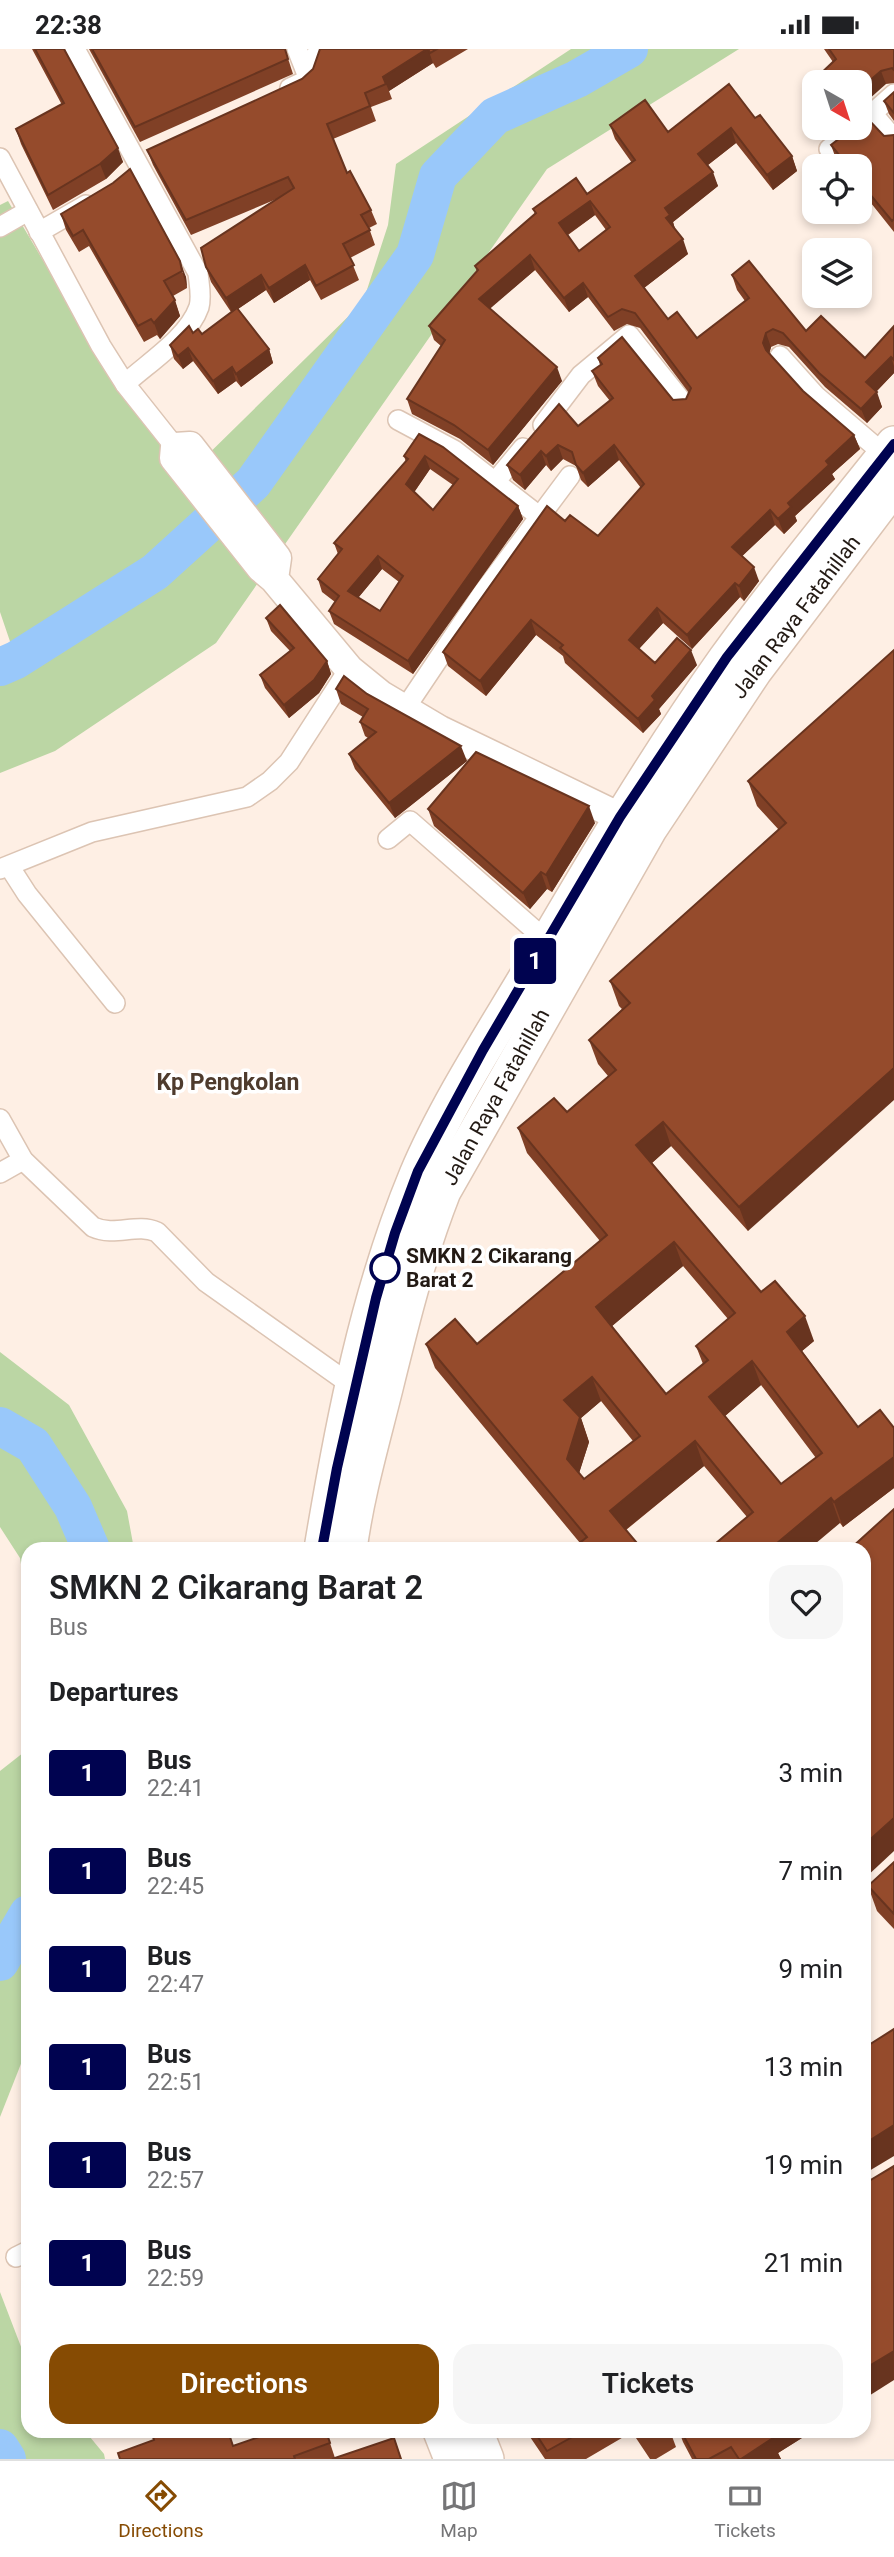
<!DOCTYPE html>
<html lang="en">
<head>
<meta charset="utf-8">
<style>
	body { margin:0; font-family:Roboto,sans-serif; background:#f6f6f6; color:#202124; height:100vh; display:flex; flex-direction:column; font-size:26px; white-space:nowrap }
	* { box-sizing:border-box; margin:0 }
	p { font-size:23px; color:#757577 }
	.icon { flex:none; width:38px; height:38px; fill:none; stroke:currentColor; stroke-width:2; stroke-linecap:round; stroke-linejoin:round }
	.map { position:relative; flex:1; overflow:hidden }
	.panel { position:absolute; left:21px; top:1493px; width:850px; height:896px; display:flex; flex-direction:column; background:#fff; border-radius:21px; box-shadow:0 4px 10px #0003 }
	.panel>* { flex:none }
	.badge { padding:0 14px; border-radius:5px; font-size:24px; line-height:46px }
	.needle { width:46px; rotate:141deg }
	.controls { position:absolute; left:802px; top:21px; display:grid; gap:14px }
	.controls a { display:grid; place-items:center; width:70px; height:70px; border-radius:14px; background:#fff; box-shadow:0 4px 10px #0003; font-size:35px }
	.map>.badge { position:absolute; translate:-50% -50%; box-shadow:0 0 0 4px #fff }
	h2 { padding:0 28px; font-size:26px; line-height:63px }
	.round { display:grid; place-items:center; flex:none; width:74px; height:74px; border-radius:21px; background:#f6f6f6 }
	.head { display:flex; align-items:center; justify-content:space-between; height:119px; padding:0 28px }
	h1 { font-size:33px; font-weight:600; line-height:52px }
	.button { display:flex; gap:14px; margin-top:auto; padding:14px 28px }
	.button a { flex:1; height:80px; border-radius:21px; background:#864b03; color:#fff; font-size:28px; font-weight:600; line-height:80px; text-align:center }
	.button a+a { background:#f6f6f6; color:#202124 }
	ul { padding:0; list-style:none }
	li { display:flex; align-items:center; gap:21px; height:98px; padding:0 28px }
	li div { flex:1 }
	li b { display:block; font-size:26px }
	li em { font-style:normal }
	li .badge { min-width:77px; font-weight:700; text-align:center }
	.status { display:flex; justify-content:space-between; align-items:center; height:49px; padding:0 35px; background:#fff; direction:ltr }
	.status svg { height:19px; fill:currentColor }
	.menu { display:flex; justify-content:space-around; align-items:center; height:98px; border-top:2px solid #e0e0e0; background:#fff; font-size:19px; color:#757577 }
	.menu a { display:grid; justify-items:center; gap:4px }
	.menu .selected { color:#864b03 }
	.map>svg:first-child { display:block }
</style>
</head>
<body>
<div class="status"><b>22:38</b><svg viewBox="0 0 49 12"><path d="M0 12V9h3v3zM5 12V6h3v6zM10 12V3h3v9zM15 12V0h3v12zM26 1h20v11H26zM47 4h2v5h-2z"/></svg></div>
<div class="map">
<svg width="894" height="2410" viewBox="0 0 894 2410">
	<rect width="100%" height="100%" fill="#feefe4"/>
	<g fill="#bbd6a4">
		<path d="M571 0H739L547 120 216 594 55 702 0 724V618L16 610 0 563V156L8 152 104 315 190 423 363 253 388 176 396 115Z"/>
		<path d="M0 1303 69 1356 127 1462 134 1500H28V1560L20 1509 0 1478Z"/>
		<path d="M28 1700V1997L0 2068V1722Z"/>
		<path d="M0 2243 28 2316V2382H85L104 2405 105 2410H0Z"/>
	</g>
	<g fill="none" stroke-linecap="round" stroke-linejoin="round">
		<g stroke="#99c8fa" stroke-width="38">
			<path d="M0 618 16 611 155 523 253 434 415 206 438 127 495 67 577 30 629 0"/>
			<path d="M0 1377 33 1396 73 1458 91 1500"/>
			<path d="M0 1913 28 1865"/>
			<path d="M0 2399 7 2410"/>
		</g>
		<defs>
			<g id="street">
				<path d="M75 0 198 224C199 235 202 247 199 258 188 289 149 313 125 335"/>
				<path d="M297 0 308 28"/>
				<path d="M290 39 305 32 316 6 328 0"/>
				<path d="M873 65 894 90"/>
				<path d="M859 76 894 45"/>
				<path d="M829 100 853 82"/>
				<path d="M0 109 101 297 125 335 175 398"/>
				<path d="M0 178 28 162"/>
				<path d="M39 183 86 156"/>
				<path d="M780 307 816 347 885 406"/>
				<path d="M398 371 454 401 539 467"/>
				<path d="M543 376 581 326 629 286 684 355"/>
				<path d="M495 433 523 399"/>
				<path d="M404 661 482 545 570 427"/>
				<path d="M388 790 410 772 547 892"/>
				<path d="M9 817 27 845 115 954"/>
				<path d="M0 820 92 783 247 748 270 732 289 713 349 620"/>
				<path d="M0 1070 23 1111 93 1178C115 1188 136 1174 157 1183L206 1233 354 1338"/>
				<path d="M0 1124 23 1111"/>
				<path d="M16 2208 28 2202"/>
			</g>
			<path id="secondary" d="M274 530 277 509 190 397 175 398 174 409 261 519 274 530 349 620 381 646 440 681 620 768"/>
			<g id="highway">
				<path d="M322 1500C343 1374 368 1244 417 1126 446 1057 493 985 531 921 593 815 655 710 726 610 779 536 838 466 894 395"/>
				<path d="M349 1500C356 1447 371 1395 384 1343 401 1274 417 1208 443 1142L649 780 754 622 894 437"/>
				<path d="M441 2382 452 2410"/>
				<path d="M475 2382 486 2410"/>
			</g>
		</defs>
		<use href="#street" stroke="#dcc4b3" stroke-width="22"/>
		<use href="#secondary" stroke="#dcc4b3" stroke-width="31"/>
		<use href="#highway" stroke="#dcc4b3" stroke-width="38"/>
		<use href="#street" stroke="#fff" stroke-width="19"/>
		<use href="#secondary" stroke="#fff" stroke-width="28"/>
		<use href="#highway" stroke="#fff" stroke-width="35"/>
	</g>
	<g fill="#804026" fill-rule="evenodd">
		<path d="M32 0H64L123 113 106 130 53 161 21 95 16 80 62 56Z"/>
		<path d="M89 0H285L293 25 140 93Z"/>
		<path d="M320 0H468L436 19 433 14 389 42 392 50 371 58 376 72 333 90 347 124 371 161 377 175 369 179 375 196 350 209 359 231 321 251 310 231 274 254 266 241 238 260 269 300 273 314 241 338 236 332 218 345 193 312 183 320 174 310 170 296 193 284 202 285 231 263 211 233 206 218 279 149 191 186 153 116 147 101 302 30 313 20Z"/>
		<path d="M824 0H894V34L886 35 814 33V39L812 33 833 13Z"/>
		<path d="M894 43V72L889 65 884 52Z"/>
		<path d="M755 69 792 107 797 122 773 141 736 94 708 116 718 137 673 173 675 180 688 205 644 239 668 270 697 289 745 252 737 241 732 226 806 282 865 309 894 277V324L876 343 882 358 867 374 825 338 789 298 778 295 771 298 769 305 803 342 854 386 860 400 832 425 835 430 795 467 797 472 784 485 775 476 742 507 759 532 744 552 740 548 692 600 663 574 639 600 655 614 697 616 659 660 661 665 643 684 565 614 563 607 536 586 486 647 448 617 443 603 565 472 598 487 641 439 619 411 588 438 581 431 576 417 563 410 551 422 546 416 525 441 513 431 507 416 578 377 610 352 598 337 592 322 600 316 598 309 673 351 686 350 689 344 640 279 627 275 614 282 588 248 569 263 535 221 490 259 562 332 493 416 460 390 412 365 407 350 441 297 434 291 429 277 477 223 475 217 535 165 533 160 587 145 632 114 615 90 610 76 668 83ZM595 166 606 181 579 202 568 186Z"/>
		<path d="M894 86V183L859 139V117H842L836 110 831 96Z"/>
		<path d="M113 134 186 228 187 239 173 247 180 267 160 290 157 286 144 293 89 197 79 203 66 181 61 165Z"/>
		<path d="M419 385 518 457 523 470 413 625 334 575 329 562 335 553 322 543 318 530 338 505 334 494 406 413 404 407ZM430 420 453 436 433 461 414 443ZM382 520 399 533 380 562 358 549Z"/>
		<path d="M266 569 327 612 331 625 319 644 289 669 265 639 260 626 290 602 271 582Z"/>
		<path d="M894 601 748 1182 671 1097 652 1114 761 1243 814 1292 802 1302 858 1378 894 1379V1439L843 1478 840 1474 747 1468 704 1417 626 1481 580 1494 435 1319 426 1295H477L600 1192 527 1104 518 1079 567 1063 608 1027 598 1015 589 991 622 960 619 957 610 932 779 781 757 757 748 732ZM683 1217 728 1270 696 1297 703 1315 666 1345 612 1277ZM761 1336 816 1409 781 1435 725 1367ZM601 1352 633 1392 584 1430 579 1424 589 1393 581 1369Z"/>
		<path d="M336 640 367 645 467 712 395 769 355 720 349 705 368 689 365 687 360 673 363 668 341 655Z"/>
		<path d="M428 760 595 774 552 843 547 840 530 860 434 777Z"/>
		<path d="M894 1813V1880L877 1862 868 1837Z"/>
		<path d="M326 2382 335 2409 401 2410H120L154 2391 234 2396Z"/>
		<path d="M526 2382H670L676 2398 656 2410H650L632 2383 586 2410H545Z"/>
		<path d="M679 2382H813L778 2404 781 2410H692L683 2393Z"/>
	</g>
	<g fill="#68341f">
		<path d="M428 0 433 14 389 42 383 28Z"/>
		<path d="M881 22 886 35 859 59V41Z"/>
		<path d="M731 79 736 94 704 119 698 105Z"/>
		<path d="M118 99 123 113 106 130 100 115Z"/>
		<path d="M792 107 797 122 773 141 767 126Z"/>
		<path d="M713 123 718 137 673 173 675 180 666 169 665 159Z"/>
		<path d="M590 152 595 166 564 188 559 174Z"/>
		<path d="M683 190 688 205 640 242 635 227Z"/>
		<path d="M530 206 535 221 485 264 479 250Z"/>
		<path d="M180 212 186 228 187 239 182 222Z"/>
		<path d="M305 216 310 231 274 254 269 239Z"/>
		<path d="M261 226 266 241 232 264 226 249Z"/>
		<path d="M583 234 588 248 569 263 564 249Z"/>
		<path d="M175 251 180 267 160 290 154 274Z"/>
		<path d="M766 284 771 298 768 309 763 294Z"/>
		<path d="M188 299 193 312 183 320 178 307Z"/>
		<path d="M269 300 273 314 241 338 236 325Z"/>
		<path d="M891 308 894 317V324L871 348 866 333Z"/>
		<path d="M232 318 236 332 218 345 213 332Z"/>
		<path d="M557 318 562 332 493 416 488 401Z"/>
		<path d="M877 343 882 358 867 374 861 360Z"/>
		<path d="M854 386 860 400 832 425 835 430 795 467 797 472 784 485 778 470 788 454 826 412Z"/>
		<path d="M558 396 563 410 551 422 546 407Z"/>
		<path d="M614 396 619 411 588 438 583 424Z"/>
		<path d="M541 402 546 416 525 441 520 426Z"/>
		<path d="M425 407 430 420 411 448 406 435Z"/>
		<path d="M518 457 523 470 413 625 408 612Z"/>
		<path d="M770 461 775 476 737 512 732 498Z"/>
		<path d="M378 507 382 520 353 555 348 542Z"/>
		<path d="M754 518 759 532 744 552 739 537Z"/>
		<path d="M735 534 740 548 692 600 687 586Z"/>
		<path d="M657 559 663 574 634 605 629 591Z"/>
		<path d="M531 571 536 586 486 647 480 632Z"/>
		<path d="M691 601 697 616 659 660 661 665 643 684 638 670 652 647Z"/>
		<path d="M327 612 331 625 319 644 289 669 284 656Z"/>
		<path d="M461 697 467 712 395 769 389 754Z"/>
		<path d="M589 757 595 774 552 843 546 826Z"/>
		<path d="M541 823 547 840 530 860 523 844Z"/>
		<path d="M894 1019V1051L748 1182 739 1158Z"/>
		<path d="M663 1073 671 1097 645 1120 636 1096Z"/>
		<path d="M674 1193 683 1217 605 1283 596 1258Z"/>
		<path d="M805 1267 814 1292 796 1307 787 1283Z"/>
		<path d="M752 1312 761 1336 718 1373 709 1348Z"/>
		<path d="M592 1328 601 1352 581 1369 589 1393 576 1434 567 1410 564 1351Z"/>
		<path d="M695 1392 704 1417 619 1486 610 1462Z"/>
		<path d="M894 1408V1439L843 1478 834 1453Z"/>
		<path d="M831 1449 840 1474 809 1500H770Z"/>
		<path d="M894 1769V1802L864 1830V1796Z"/>
		<path d="M894 2076V2107L864 2125V2095Z"/>
		<path d="M894 2302V2331L864 2350V2320Z"/>
		<path d="M768 2382H813L778 2404 781 2410H741Z"/>
	</g>
	<g fill="#954b2c" stroke="#68341f" stroke-width="2" fill-rule="evenodd">
		<path d="M35 0H64L118 99 100 115 48 146 16 80 64 54Z"/>
		<path d="M92 0H285L288 10 135 78Z"/>
		<path d="M320 0H427L383 28 386 35 365 44 370 57 327 75 347 124 350 122 371 161 361 166 370 181 343 195 354 216 316 237 305 216 269 239 261 226 226 249 206 218 201 199 294 139 288 128 186 171 147 101 302 30 313 20Z"/>
		<path d="M428 0H437L430 4Z"/>
		<path d="M829 0H894V21L892 19 881 22 859 41V33H814V36L812 33 836 10Z"/>
		<path d="M729 35 755 69 760 66 792 107 767 126 731 79 698 105 713 123 665 159 670 166 666 169 683 190 635 227 668 270 677 263 697 289 749 249 732 226 749 212 806 282 821 267 865 309 894 277V311L891 308 866 333 877 343 861 360 819 324 783 284 773 280 766 284 763 294 766 301 803 342 854 386 826 412 829 416 788 454 791 458 778 470 770 461 732 498 754 518 739 537 735 534 687 586 657 559 629 591 655 614 677 589 691 601 652 647 655 651 638 670 560 599 563 596 531 571 480 632 443 603 547 457 565 472 570 466 598 487 644 435 614 396 583 424 576 416 572 403 558 396 546 407 541 402 520 426 507 416 559 355 578 377 613 349 592 322 602 315 598 309 622 288 673 351 686 350 691 339 635 264 622 260 608 268 583 234 564 249 530 206 479 250 557 318 488 401 454 376 407 350 445 291 429 277 478 221 475 217 536 164 533 160 576 129 587 145 635 111 610 76 645 51 668 83ZM590 152 610 178 579 202 559 174Z"/>
		<path d="M894 43V64L884 52Z"/>
		<path d="M866 68 884 87 894 86V170L892 172 859 132V117H848L831 96 853 79H859V73Z"/>
		<path d="M130 120 180 212 182 222 164 232 175 251 154 274 151 270 138 277 83 181 73 187 61 165 113 134Z"/>
		<path d="M237 259 269 300 236 325 232 318 213 332 188 299 178 307 170 296 189 277 193 284 198 280 202 285Z"/>
		<path d="M419 385 443 398 518 457 408 612 329 562 339 547 318 530 342 500 334 494 408 410 404 407ZM425 407 458 430 433 461 406 435ZM378 507 403 527 380 562 348 542Z"/>
		<path d="M280 556 327 612 314 631 284 656 260 626 294 599 266 569Z"/>
		<path d="M894 601V1019L739 1158 663 1073 636 1096 761 1243 775 1232 805 1267 787 1283 858 1378 880 1361 894 1379V1408L834 1453 831 1449 770 1500H709L753 1463 695 1392 610 1462 642 1500H572L587 1488 426 1295 455 1270 477 1295 607 1186 518 1079 554 1049 567 1063 616 1021 589 991 630 954 610 932 786 774 748 732ZM674 1193 735 1264 696 1297 708 1311 666 1345 596 1258ZM752 1312 822 1404 781 1435 709 1348ZM592 1328 640 1387 584 1430 567 1410 580 1368 564 1351Z"/>
		<path d="M344 627 367 645 461 697 389 754 349 705 376 683 360 673 368 660 336 640Z"/>
		<path d="M476 703 589 757 546 826 541 823 523 844 428 760Z"/>
		<path d="M894 1460V1769L864 1796V1500H850Z"/>
		<path d="M894 1813V1865L868 1837Z"/>
		<path d="M894 1980V2076L864 2095V1999Z"/>
		<path d="M894 2117V2302L864 2320V2135Z"/>
		<path d="M151 2382H228L233 2397 276 2382H326L330 2394 294 2407 295 2410H120L118 2404 154 2391Z"/>
		<path d="M534 2382H583L547 2402Z"/>
		<path d="M639 2382H652L643 2387Z"/>
		<path d="M681 2382H768L773 2389 741 2410H739L731 2398 709 2410H696Z"/>
		<path d="M394 2389 401 2410H332Z"/>
	</g>
	<g fill="none" stroke-linecap="round" stroke-linejoin="round">
		<defs>
			<path id="line" d="M322 1500 337 1419 376 1249 395 1184 418 1122 483 1001 620 768 727 608 894 395"/>
		</defs>
		<use href="#line" stroke="#fff" stroke-width="16"/>
		<use href="#line" stroke="#000350" stroke-width="10"/>
	</g>
	<circle fill="#fff" stroke="#000350" stroke-width="3.5" cx="385" cy="1219" r="14"/>
	<g text-anchor="middle" dominant-baseline="central" stroke-width="7" stroke-linejoin="round" paint-order="stroke">
		<g font-size="21" fill="#231a14" stroke="#fff">
			<text transform="translate(796 568) rotate(-53)">Jalan Raya Fatahillah</text>
			<text transform="translate(496 1048) rotate(-61)">Jalan Raya Fatahillah</text>
		</g>
		<g font-size="21" font-weight="bold" fill="#231a14" stroke="#fff" text-anchor="start">
			<text x="406" y="1207">SMKN 2 Cikarang<tspan x="406" dy="24">Barat 2</tspan></text>
		</g>
		<g font-size="23" font-weight="bold" fill="#4e3b2d" stroke="#fff">
			<text x="228" y="1033">Kp Pengkolan</text>
		</g>
	</g>
</svg>
<div class="controls">
<a><svg class="needle" viewBox="-14 -14 28 28"><path d="M0-13l5 13h-10z" fill="#e53935"/><path d="M0 13l5-13h-10z" fill="#757577"/></svg></a>
<a><svg class="icon" aria-label="locate" viewBox="0 0 24 24"><circle cx="12" cy="12" r="6"/><path d="M12 2v4M12 18v4M2 12h4M18 12h4"/></svg></a>
<a><svg class="icon" aria-label="layers" viewBox="0 0 24 24"><path d="M12 4l9 5-9 5-9-5zM3 14l9 5 9-5"/></svg></a>
</div>
<b class="badge" style="left:535px;top:912px;background:#000350;color:#fff">1</b>
<section class="panel">
<div class="head"><div><h1>SMKN 2 Cikarang Barat 2</h1><p>Bus</p></div><a class="round"><svg class="icon" aria-label="heart" viewBox="0 0 24 24"><path d="M12 20l-8-8c-3-5 5-10 8-4 3-6 11-1 8 4z"/></svg></a></div>
<h2>Departures</h2>
<ul>
<li><span class="badge" style="background:#000350;color:#fff">1</span><div><b>Bus</b><p>22:41</p></div><em>3 min</em></li>
<li><span class="badge" style="background:#000350;color:#fff">1</span><div><b>Bus</b><p>22:45</p></div><em>7 min</em></li>
<li><span class="badge" style="background:#000350;color:#fff">1</span><div><b>Bus</b><p>22:47</p></div><em>9 min</em></li>
<li><span class="badge" style="background:#000350;color:#fff">1</span><div><b>Bus</b><p>22:51</p></div><em>13 min</em></li>
<li><span class="badge" style="background:#000350;color:#fff">1</span><div><b>Bus</b><p>22:57</p></div><em>19 min</em></li>
<li><span class="badge" style="background:#000350;color:#fff">1</span><div><b>Bus</b><p>22:59</p></div><em>21 min</em></li>
</ul>
<div class="button"><a>Directions</a><a>Tickets</a></div>
</section>
</div>
<nav class="menu">
<a class="selected"><svg class="icon" aria-label="directions" viewBox="0 0 24 24"><path d="M12 3l9 9-9 9-9-9zM9 14v-3h6M13 9l2 2-2 2"/></svg>Directions</a>
<a><svg class="icon" aria-label="map" viewBox="0 0 24 24"><path d="M3 6l6-2 6 2 6-2v14l-6 2-6-2-6 2zM9 4v14M15 6v14"/></svg>Map</a>
<a><svg class="icon" aria-label="tickets" viewBox="0 0 24 24"><path d="M3 7h18v10H3zM15 7v10"/></svg>Tickets</a>
</nav>
</body>
</html>
